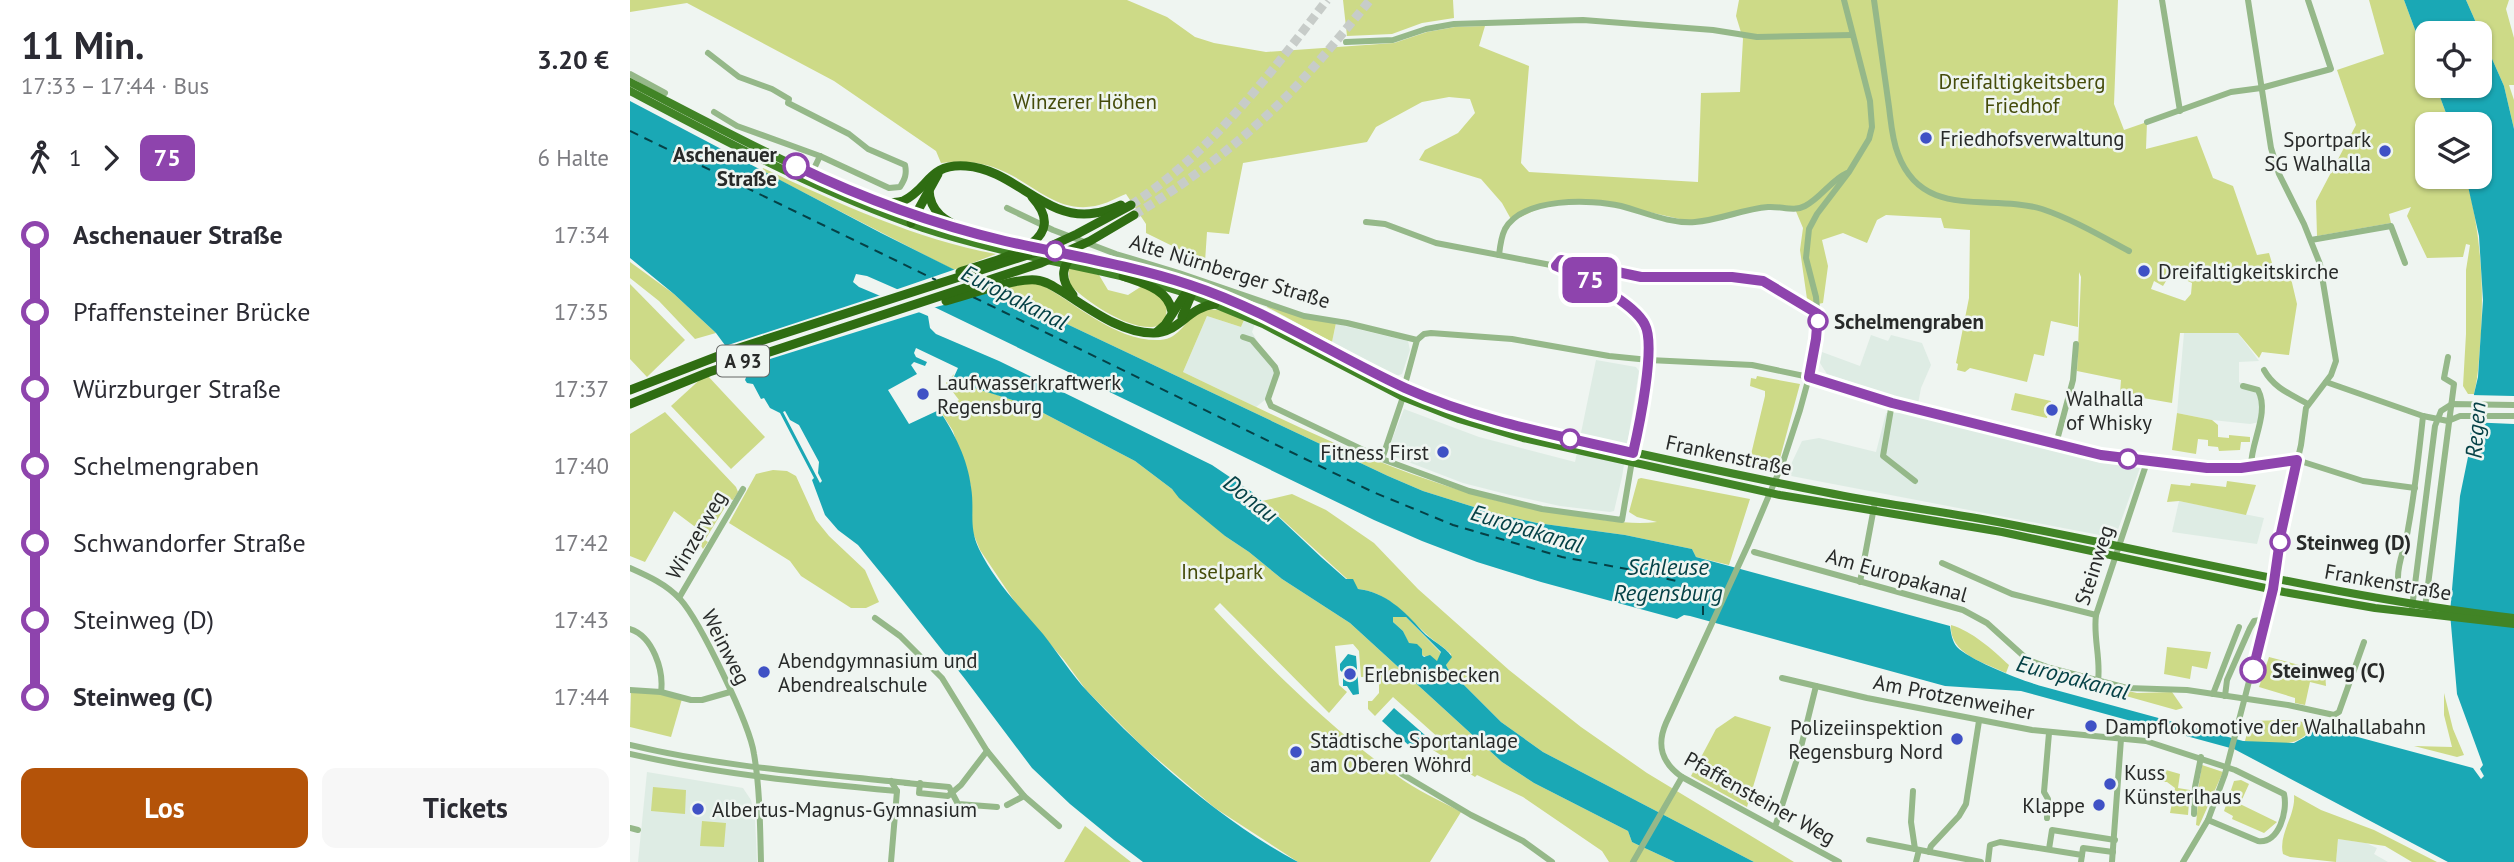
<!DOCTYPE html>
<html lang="de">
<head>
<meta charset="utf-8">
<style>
	body { margin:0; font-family:"PT Sans",sans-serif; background:#f7f7f7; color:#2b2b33; height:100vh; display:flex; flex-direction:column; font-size:26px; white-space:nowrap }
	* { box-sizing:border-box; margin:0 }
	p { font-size:23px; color:#7c7c81 }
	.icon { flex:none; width:38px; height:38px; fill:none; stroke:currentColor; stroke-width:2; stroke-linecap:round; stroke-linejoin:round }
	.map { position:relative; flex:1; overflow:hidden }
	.side { display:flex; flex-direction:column; background:#fff; width:630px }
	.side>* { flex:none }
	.badge { padding:0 14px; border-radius:10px; font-size:24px; line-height:46px }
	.controls { position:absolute; left:1785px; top:21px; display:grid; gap:14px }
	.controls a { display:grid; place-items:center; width:77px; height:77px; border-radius:14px; background:#fff; box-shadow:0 2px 5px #0004; font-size:35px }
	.map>.badge { position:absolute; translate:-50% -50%; box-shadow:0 0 0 4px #fff }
	.legs { display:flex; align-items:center; gap:10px; height:77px; padding:0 21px; font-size:23px }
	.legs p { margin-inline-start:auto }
	.headline { display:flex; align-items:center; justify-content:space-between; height:119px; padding:0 21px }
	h1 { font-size:38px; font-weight:600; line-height:52px }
	.cta { display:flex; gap:14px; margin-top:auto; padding:14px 21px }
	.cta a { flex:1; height:80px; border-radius:14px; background:#b45309; color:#fff; font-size:28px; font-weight:600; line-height:80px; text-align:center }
	.cta a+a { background:#f7f7f7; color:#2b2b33 }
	ul { padding:0 21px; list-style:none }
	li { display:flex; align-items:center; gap:24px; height:77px; font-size:26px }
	li i { display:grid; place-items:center; width:10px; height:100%; margin:0 9px; background:currentColor }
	li i::after { content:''; width:18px; height:18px; margin:-9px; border:5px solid; border-radius:50%; background:#fff }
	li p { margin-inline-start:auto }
	li:first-child i { background:linear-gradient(#0000 50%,currentColor 0) }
	li:last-child i { background:linear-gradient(currentColor 50%,#0000 0) }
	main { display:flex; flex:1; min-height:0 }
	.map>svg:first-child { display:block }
</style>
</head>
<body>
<main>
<section class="side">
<div class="headline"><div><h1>11 Min.</h1><p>17:33 – 17:44 · Bus</p></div><b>3.20 €</b></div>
<div class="legs"><svg class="icon" aria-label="walk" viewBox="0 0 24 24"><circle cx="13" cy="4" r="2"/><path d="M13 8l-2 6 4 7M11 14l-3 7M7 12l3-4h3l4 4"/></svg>1<svg class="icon" aria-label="forward" viewBox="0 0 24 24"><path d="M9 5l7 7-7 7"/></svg><b class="badge" style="background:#8e44ad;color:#fff">75</b><p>6 Halte</p></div>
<ul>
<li><i style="color:#8e44ad"></i><b>Aschenauer Straße</b><p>17:34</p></li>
<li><i style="color:#8e44ad"></i><span>Pfaffensteiner Brücke</span><p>17:35</p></li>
<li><i style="color:#8e44ad"></i><span>Würzburger Straße</span><p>17:37</p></li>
<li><i style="color:#8e44ad"></i><span>Schelmengraben</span><p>17:40</p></li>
<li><i style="color:#8e44ad"></i><span>Schwandorfer Straße</span><p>17:42</p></li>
<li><i style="color:#8e44ad"></i><span>Steinweg (D)</span><p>17:43</p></li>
<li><i style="color:#8e44ad"></i><b>Steinweg (C)</b><p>17:44</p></li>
</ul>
<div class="cta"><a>Los</a><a>Tickets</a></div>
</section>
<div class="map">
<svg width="1884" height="862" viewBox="0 0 1884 862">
	<rect width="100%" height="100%" fill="#eff5f1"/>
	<g fill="#deece4">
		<path d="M577 316 611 327 614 320 625 324 622 332 629 344 649 368 650 375 641 395 626 407 553 372Z"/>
		<path d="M706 324 778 341 780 350 772 374 766 376 702 342Z"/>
		<path d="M1554 333H1608L1629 361 1609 362V382L1630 395V422L1620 424 1582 420 1547 413Z"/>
		<path d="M1241 335 1258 341 1261 335 1292 343 1301 365 1291 388 1288 404 1197 374 1190 363 1192 352 1230 366Z"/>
		<path d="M966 360 1006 367 1009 371 992 477 984 511 980 512 930 506 880 495 833 483 760 455 759 447 774 409 849 437 945 462Z"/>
		<path d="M1256 413H1272L1471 459 1511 465 1485 538 1156 475 1172 441 1189 438 1246 452Z"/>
		<path d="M1549 501 1634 518 1627 544 1542 532Z"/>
		<path d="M17 772 113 788 121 800 125 818 127 862H8Z"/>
		<path d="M1708 839 1736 843 1747 848 1744 854 1758 862H1706Z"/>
	</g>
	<g fill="#cdda87" fill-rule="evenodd">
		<path d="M0 0H497L537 17 565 37 584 43 636 52 764 43 797 32 825 27 855 26 849 46 899 66 891 163 899 172 1068 182 1071 93 1110 92 1113 39 1106 16 1109 0H1488L1484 104 1494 130 1517 122 1516 149 1567 136 1583 178 1603 186 1627 255 1639 253 1645 273 1659 270 1667 304 1659 355 1632 352 1629 358 1608 333H1550L1542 403 1490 394 1491 380 1447 371 1451 277 1449 272 1448 327 1421 321 1414 356 1404 354 1397 382 1340 368 1335 372 1327 370 1328 364 1326 363 1339 298 1340 230 1314 228 1311 218 1256 215 1247 220 1237 243 1213 233 1192 240 1198 266 1193 303 1178 306 1170 250 1173 228 1165 209 1144 206 1063 222 988 205 953 202 914 206 882 221 872 203 851 179 789 160 795 150 828 133 845 113 840 99 819 97 792 102 746 127 737 142 613 163 599 234 577 232 575 262 516 233V224L496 194C486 198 476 204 465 206 428 213 406 186 375 172 354 162 334 160 311 163L306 151 204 81 57 3 0 12ZM1541 273 1562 283 1561 294 1555 301 1521 289 1524 281 1533 286Z"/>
		<path d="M713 0H823L824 18 792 23 762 34 717 36Z"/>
		<path d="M1739 0H1774L1797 62V86H1806L1820 124H1797V177H1836C1850 229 1854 280 1851 334 1849 355 1849 374 1844 394H1838L1833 386 1836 334V270L1840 245 1836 244 1833 257 1797 258 1777 216 1781 207 1759 214 1761 223 1687 236 1686 201 1726 125 1707 70 1754 54Z"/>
		<path d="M1836 0H1879L1876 9 1884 38V85H1879L1884 100V129L1874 86Z"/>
		<path d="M133 168C208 203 285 239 366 254L324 270 132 171Z"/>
		<path d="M0 262 44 294 86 333 65 339 29 301 0 278Z"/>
		<path d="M438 267 469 275 478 290 498 295 512 286 523 290 537 303 536 319C531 323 528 327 522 327 497 329 457 302 440 285Z"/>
		<path d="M398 283 410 284C446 303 486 342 530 340 551 339 555 317 573 311 586 306 603 315 614 320L611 327 577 316 553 372C679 432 807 498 947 516 973 520 1000 525 1027 522L1007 517 999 512 1008 479 1011 478 1120 499 1099 565 1066 557 1062 549 995 535 907 523 863 513 793 491 758 476 365 290Z"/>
		<path d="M0 284 55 340 17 377 0 359Z"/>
		<path d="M637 306 706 323 702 342 637 307Z"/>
		<path d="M76 374 135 437 101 469 41 406Z"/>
		<path d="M324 374 322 380 398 405 505 461 542 489 595 536 619 552 652 579 720 623 872 762 904 783 998 831 1002 842 1006 844 1045 862H979L972 851 893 797 847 775 845 777 803 750 811 740 763 697 745 716 738 709V701H742L749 693V682L743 677H731L729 651 723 644 705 646 709 685 717 692 699 713 590 603 584 609C640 668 700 728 766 775 786 790 809 800 831 812L800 862H668L585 808 512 746 456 690 434 660 389 608 350 550 341 528V487L323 431 307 406 317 401 320 405 329 400 316 383Z"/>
		<path d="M1127 376 1170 384 1150 458 1143 472 1118 467 1135 396V391L1120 386 1121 378 1126 379Z"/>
		<path d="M1385 393 1421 401 1417 418 1381 410Z"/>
		<path d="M35 412 106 487 108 492 103 500 100 499 75 540 78 542 73 549 70 544 68 529 44 511 15 562 0 556V434Z"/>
		<path d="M1547 413 1582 420 1588 425V437L1599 438V435L1620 437V442H1611L1610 450 1589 451 1588 447 1578 446V440L1568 439 1566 454 1542 450Z"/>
		<path d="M143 470 157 471 166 476 186 520 199 536 235 570 249 602 236 608H221L171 576 160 561 99 523 126 474Z"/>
		<path d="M1597 481 1626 485 1616 515 1549 501 1537 502 1541 484 1560 486 1561 483 1596 487Z"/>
		<path d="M662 494 696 510 744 543 788 589 879 670 951 727 1017 773 1164 862H1124L913 752 871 722 818 669 816 665 821 654C813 646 803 641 795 633 775 615 758 592 728 589L632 501Z"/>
		<path d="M763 617H776L811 653 807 662 792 655V649L779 644 773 631 763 622Z"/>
		<path d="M1321 625C1342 631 1363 650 1379 665L1376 673C1355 663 1319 654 1321 625Z"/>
		<path d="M1537 647 1581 652 1577 669 1562 666 1560 679 1534 674Z"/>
		<path d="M1639 657 1695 672 1696 686 1680 682 1675 705 1665 703V698L1629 687Z"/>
		<path d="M1480 687 1507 693 1542 692 1553 708 1546 710 1478 691Z"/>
		<path d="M1 691 31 692 52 699 41 737 0 727Z"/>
		<path d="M1814 693 1823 729 1834 755 1827 757 1784 746 1822 747 1814 715Z"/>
		<path d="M1105 716 1141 727 1117 807 1061 776 1086 729Z"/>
		<path d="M1656 720 1683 723C1674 751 1638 744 1615 741L1620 721Z"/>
		<path d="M1572 765 1593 772 1569 826 1566 825 1568 802H1574L1576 792 1568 790Z"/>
		<path d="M1529 768 1550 774 1548 788 1560 790 1558 815 1540 813 1545 788 1537 782H1527Z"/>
		<path d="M1611 780 1619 784 1610 804 1647 822 1634 833 1602 819 1603 816 1594 811 1604 781Z"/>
		<path d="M23 787 56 790 55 814 21 811Z"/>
		<path d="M1664 795 1691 810 1744 830 1807 862H1782L1755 846 1708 839 1706 862 1660 857 1653 854C1648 834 1666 815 1664 795Z"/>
		<path d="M72 821 96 823 94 847 70 846Z"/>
		<path d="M455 826 501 862H434Z"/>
	</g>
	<g fill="#1aa8b5" fill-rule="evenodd">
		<path d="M1774 0H1836L1874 86 1884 129V862H1818L1604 749 1391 691 1315 686 1060 616 1054 615 1047 619 911 582 847 562 792 541 744 520 269 290 237 276 226 274 223 282 229 287 298 316 300 328 306 334 369 361 582 465 622 492 691 557 716 579H723L728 589C755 592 775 611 792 631 801 641 814 645 822 657L816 665 818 669 871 722 913 752 1124 862H1045L1006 844 1002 842 998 831 904 783 872 762 720 623 652 579 619 552 595 536 549 498 542 489 505 461 398 405 322 381 328 368 286 348 284 353 286 357 297 362 295 366 284 362 281 365 287 374 258 390 279 424 309 410C324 432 338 460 341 487 345 511 338 526 349 549 365 582 390 607 413 634 428 653 442 675 458 692 518 756 591 821 668 862H513L484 840 440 804 402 768 335 679 259 583 228 545 208 530 195 515 182 480 184 478 150 413 140 408 134 398 131 399 123 384 117 383 115 380 117 375 86 333 44 294 0 258V101L251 233 365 290 758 476 793 491 863 513 907 523 995 535 1062 549 1066 557 1320 626C1321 633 1322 641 1327 647 1339 660 1393 681 1411 686L1613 741 1664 743 1675 737 1683 725 1843 768 1851 779 1854 776 1850 769 1853 765 1827 694 1820 613 1830 496 1839 452 1844 394 1848 377 1853 300 1849 236 1836 177H1850V124H1820L1806 86H1850V33H1797V62ZM155 411 160 420 169 425 189 462 188 473 192 481 190 483 153 412ZM763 617H776L811 652 807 661 800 655 794 657 792 655V649L787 644 779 643 773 631 763 622Z"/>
		<path d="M718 654 726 656 729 694 723 695 717 686H713V673L710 670V664Z"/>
		<path d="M764 708 796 736 784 750 752 721Z"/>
	</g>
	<g fill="#eff5f1">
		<path d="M329 268 371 289 299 309 262 291Z"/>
		<path d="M254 294 293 311 108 369 92 347Z"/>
		<path d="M1840 395 1884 396V424L1838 422Z"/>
	</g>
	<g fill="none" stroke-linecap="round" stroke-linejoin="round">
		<g stroke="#054146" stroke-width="2" stroke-dasharray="9 7" stroke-linecap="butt">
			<path d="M0 131 306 280"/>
			<path d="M343 297 743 492 823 525 932 557 997 569 1046 581 1067 594 1073 604V620"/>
		</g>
		<g stroke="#c7ccc9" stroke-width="9" stroke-dasharray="9 4.5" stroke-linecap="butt">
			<path d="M501 205C581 153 640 74 697 0"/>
			<path d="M504 215C559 182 611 142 656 97 686 66 713 33 740 0"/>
		</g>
		<g stroke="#95b889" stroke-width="6">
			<path d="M1244 0C1249 36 1254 71 1259 107 1261 122 1262 139 1268 154 1293 221 1359 193 1412 209 1442 219 1471 236 1499 251"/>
			<path d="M1532 0 1550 111"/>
			<path d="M716 42 763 40 796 29 824 24 953 20 1083 30 1127 37 1222 35"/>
			<path d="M78 53 109 77 142 89 159 99 158 103 162 105 219 134 238 149 275 165C277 174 275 179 270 187L259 188 190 156 107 126 84 112"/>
			<path d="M0 74 35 93"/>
			<path d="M1517 122 1601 92 1631 88 1701 69 1678 0"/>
			<path d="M180 177 190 156"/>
			<path d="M377 208 423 230 486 254 549 273 674 316 717 323 787 340 794 334 801 333 882 339 979 356 1019 360 1122 365 1179 377 1262 403 1471 455 1577 468H1611L1667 460 1733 481 1785 488"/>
			<path d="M736 222 755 224 806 243 926 266 960 280 1009 315 1019 332V360L992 520 912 509 839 491 752 459"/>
			<path d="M1681 240 1761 226 1775 263"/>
			<path d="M869 255C870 246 871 237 875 229 893 197 961 199 991 206 1014 212 1040 224 1065 222 1090 220 1113 209 1138 207 1151 206 1164 212 1175 206 1191 198 1201 180 1217 173"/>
			<path d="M926 266 931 260H940L1011 277H1102L1133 281 1188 314"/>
			<path d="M613 337 622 340 645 367 647 373 638 399 641 406 752 459 773 397"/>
			<path d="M1634 370C1644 388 1660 394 1678 404"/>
			<path d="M1696 382 1793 416 1818 421"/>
			<path d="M1613 386 1628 390C1640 413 1621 441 1621 466"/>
			<path d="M774 388 787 340"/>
			<path d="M1262 403 1253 456 1285 481"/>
			<path d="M1818 421 1830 416H1884"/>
			<path d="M1426 444 1443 380 1446 344"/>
			<path d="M1124 552 1333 610 1357 623 1398 660 1420 668 1497 688 1557 690 1658 705 1704 715 1709 712 1734 642"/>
			<path d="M1312 563 1382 594 1466 615"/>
			<path d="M0 568C18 576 36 584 50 599 70 621 120 725 124 754 130 789 130 826 131 862"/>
			<path d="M1768 577C1768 560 1776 546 1778 529 1785 491 1789 454 1793 416"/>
			<path d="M1230 582 1245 502"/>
			<path d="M49 598 113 489"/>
			<path d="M1782 608 1805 426 1811 411 1822 404 1884 405"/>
			<path d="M1795 608 1824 384 1814 378 1818 357"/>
			<path d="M245 618 270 636 312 678 357 751 394 796 429 826"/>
			<path d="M0 629C23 636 34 671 31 692"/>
			<path d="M1152 678 1237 698 1402 730 1516 741 1605 770 1654 794C1658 811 1649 844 1628 841L1578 820"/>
			<path d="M1468 681C1471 659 1463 637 1466 615L1517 462"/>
			<path d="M0 690 31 692 61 700H72L100 692"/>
			<path d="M1583 694 1609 627"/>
			<path d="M1595 696 1597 680 1620 628 1624 621 1636 619"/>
			<path d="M0 745C91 767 184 773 278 783"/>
			<path d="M0 754C88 774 177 783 267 791"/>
			<path d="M772 774 841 815 893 841 922 862"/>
			<path d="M261 781 267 791 261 862"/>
			<path d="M276 783 319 787 328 804 367 807"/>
			<path d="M290 783 289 793 318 796 331 785 357 751"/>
			<path d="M1283 791 1281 822 1285 849"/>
			<path d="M377 805 394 796"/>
			<path d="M1564 814 1565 787 1571 757"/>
			<path d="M1417 818 1418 799 1414 792 1419 733"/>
			<path d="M1145 827 1171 747 1186 686"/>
			<path d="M0 828 8 830"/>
			<path d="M1239 840 1351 862"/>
			<path d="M1419 849 1422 830 1485 840"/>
			<path d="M1299 852 1301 846 1329 816 1336 804 1349 721"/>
			<path d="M1452 855 1453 848 1483 852"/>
			<path d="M1003 862 1052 777"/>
			<path d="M1209 862 1052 777C1032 763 1026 746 1036 723L1118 545 1153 462 1170 410 1179 377 1188 321 1186 297 1176 258 1179 229 1187 214 1219 172 1239 139 1242 127 1240 101 1214 0"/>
			<path d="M1286 862 1289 850"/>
			<path d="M1358 862 1360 845 1370 842 1452 855 1451 862"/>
			<path d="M1482 862 1491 739"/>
			<path d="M1553 862 1578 820 1595 774 1643 589 1651 531 1671 445 1676 408 1701 375 1706 361 1690 264 1674 224 1649 174 1641 148 1618 0"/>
		</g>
		<g stroke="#418426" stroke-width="8">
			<path d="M0 82C97 132 192 185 297 219 385 247 478 257 565 287 663 320 746 385 844 415 894 431 947 440 998 451 1076 468 1153 485 1231 499 1280 508 1329 514 1378 524 1546 556 1713 598 1884 618"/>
			<path d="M0 91C95 141 191 193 293 228 360 250 431 262 499 278"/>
			<path d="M519 282 562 295 633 324 773 397 829 419 893 438 1150 495 1372 532 1654 592 1745 608 1884 624"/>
		</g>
		<g stroke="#2f6d12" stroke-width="9">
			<path d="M299 190C300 213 316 221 335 230"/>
			<path d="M251 203C258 203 266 203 273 201 299 189 298 163 336 166 384 169 416 222 465 213 474 212 483 208 491 205"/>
			<path d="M281 223 308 174"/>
			<path d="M330 272C361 261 446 245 402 197"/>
			<path d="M493 276C512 283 539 289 542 312"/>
			<path d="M443 295C429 278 431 265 447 251"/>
			<path d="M316 301C339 295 383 278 406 280 418 281 429 290 439 296 464 312 493 333 523 333 548 334 558 307 585 304"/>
			<path d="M552 317 565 286"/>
			<path d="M527 332 535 325 561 285"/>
			<path d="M0 390 109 348 410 251 447 234 501 205"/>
			<path d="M0 404 79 372 411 263 460 241 504 215"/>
		</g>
	</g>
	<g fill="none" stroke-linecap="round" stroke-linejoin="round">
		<defs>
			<path id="line-1" d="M166 166C232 198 303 224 375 241 437 255 500 265 560 285 636 310 702 354 775 388 848 421 926 435 1003 453 1009 427 1026 346 1015 325 1004 302 950 276 926 266L931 260 1011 277H1102L1133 281 1188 314 1186 339 1179 377 1262 403 1471 455 1577 468H1611L1667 460 1651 533 1643 589 1623 670"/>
		</defs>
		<use href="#line-1" stroke="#fff" stroke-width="16"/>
		<use href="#line-1" stroke="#8e44ad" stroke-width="10"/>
	</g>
	<g fill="#3f51c5" stroke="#eff5f1" stroke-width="2.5">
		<circle cx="1296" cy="138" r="7"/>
		<circle cx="1755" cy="151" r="7"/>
		<circle cx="1514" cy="271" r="7"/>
		<circle cx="293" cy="394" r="7"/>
		<circle cx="1422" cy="410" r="7"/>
		<circle cx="813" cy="452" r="7"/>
		<circle cx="134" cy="672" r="7"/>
		<circle cx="720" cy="674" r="7"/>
		<circle cx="1461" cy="726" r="7"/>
		<circle cx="1327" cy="739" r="7"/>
		<circle cx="666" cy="752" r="7"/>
		<circle cx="1480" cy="784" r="7"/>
		<circle cx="1469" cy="805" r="7"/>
		<circle cx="68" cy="809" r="7"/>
	</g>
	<g fill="#fff" stroke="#8e44ad" stroke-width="3.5">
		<circle cx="166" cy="166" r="12"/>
		<circle cx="425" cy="251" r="9"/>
		<circle cx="1188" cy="321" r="9"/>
		<circle cx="940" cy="439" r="9"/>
		<circle cx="1498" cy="459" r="9"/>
		<circle cx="1650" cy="542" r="9"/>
		<circle cx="1623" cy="670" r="12"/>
	</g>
	<g text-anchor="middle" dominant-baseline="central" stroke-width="5" stroke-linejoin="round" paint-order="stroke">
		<rect fill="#eff5f1" stroke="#646765" stroke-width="2" x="87" y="345.5" width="52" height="31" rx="5"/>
		<g font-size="19" font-weight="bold" fill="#282a29">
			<text x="113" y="361">A 93</text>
		</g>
		<g font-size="21" fill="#454c0b" stroke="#eff5f1">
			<text x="1392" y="81">Dreifaltigkeitsberg<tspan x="1392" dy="24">Friedhof</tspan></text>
			<text x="455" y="101">Winzerer Höhen</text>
			<text x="592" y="571">Inselpark</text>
		</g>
		<g font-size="21" fill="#282a29" stroke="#eff5f1" text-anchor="start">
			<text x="1310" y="138">Friedhofsverwaltung</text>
			<text x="1741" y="139" text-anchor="end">Sportpark<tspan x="1741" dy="24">SG Walhalla</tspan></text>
			<text x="1528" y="271">Dreifaltigkeitskirche</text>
			<text x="307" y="382">Laufwasserkraftwerk<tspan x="307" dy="24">Regensburg</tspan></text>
			<text x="1436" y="398">Walhalla<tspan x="1436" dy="24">of Whisky</tspan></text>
			<text x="799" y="452" text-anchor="end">Fitness First</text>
			<text x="148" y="660">Abendgymnasium und<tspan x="148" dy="24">Abendrealschule</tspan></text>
			<text x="734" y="674">Erlebnisbecken</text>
			<text x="1475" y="726">Dampflokomotive der Walhallabahn</text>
			<text x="1313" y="727" text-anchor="end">Polizeiinspektion<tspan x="1313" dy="24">Regensburg Nord</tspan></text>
			<text x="680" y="740">Städtische Sportanlage<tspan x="680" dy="24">am Oberen Wöhrd</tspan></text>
			<text x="1494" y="772">Kuss<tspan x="1494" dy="24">Künsterlhaus</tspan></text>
			<text x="1455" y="805" text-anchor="end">Klappe</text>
			<text x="82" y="809">Albertus-Magnus-Gymnasium</text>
		</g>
		<g font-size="21" font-weight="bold" fill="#282a29" stroke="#eff5f1" text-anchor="start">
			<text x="147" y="154" text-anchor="end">Aschenauer<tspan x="147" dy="24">Straße</tspan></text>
			<text x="1204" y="321">Schelmengraben</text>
			<text x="1666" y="542">Steinweg (D)</text>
			<text x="1642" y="670">Steinweg (C)</text>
		</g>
		<g font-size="21" fill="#282a29" stroke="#eff5f1">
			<text transform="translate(600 271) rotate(17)">Alte Nürnberger Straße</text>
			<text transform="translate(1099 455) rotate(12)">Frankenstraße</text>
			<text transform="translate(66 535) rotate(-60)">Winzerweg</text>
			<text transform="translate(1464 565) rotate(-72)">Steinweg</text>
			<text transform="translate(1267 575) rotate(16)">Am Europakanal</text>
			<text transform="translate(1758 582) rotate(10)">Frankenstraße</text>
			<text transform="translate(96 647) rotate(63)">Weinweg</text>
			<text transform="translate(1324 697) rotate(11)">Am Protzenweiher</text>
			<text transform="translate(1130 798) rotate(29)">Pfaffensteiner Weg</text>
		</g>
		<g font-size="23" font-style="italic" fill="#054146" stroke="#eff5f1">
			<text transform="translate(385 297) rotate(27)">Europakanal</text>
			<text transform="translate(1845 430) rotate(-86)">Regen</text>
			<text transform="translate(621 498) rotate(38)">Donau</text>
			<text transform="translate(897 528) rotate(17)">Europakanal</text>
			<text x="1038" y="566">Schleuse<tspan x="1038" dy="26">Regensburg</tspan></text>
			<text transform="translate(1443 677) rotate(15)">Europakanal</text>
		</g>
	</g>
</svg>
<div class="controls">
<a><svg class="icon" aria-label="locate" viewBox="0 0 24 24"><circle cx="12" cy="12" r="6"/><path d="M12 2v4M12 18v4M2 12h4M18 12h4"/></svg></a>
<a><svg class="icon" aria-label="layers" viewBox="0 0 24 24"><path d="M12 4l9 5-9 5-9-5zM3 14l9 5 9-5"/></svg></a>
</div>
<b class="badge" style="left:960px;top:280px;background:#8e44ad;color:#fff">75</b>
</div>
</main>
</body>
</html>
